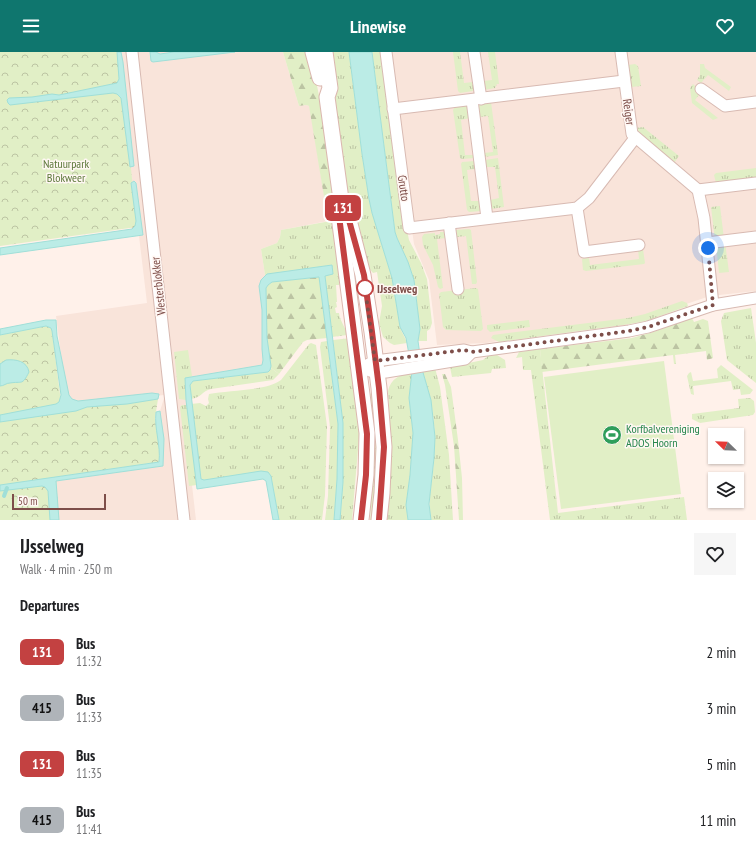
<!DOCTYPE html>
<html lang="en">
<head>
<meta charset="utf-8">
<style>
	body { margin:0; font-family:"PT Sans Narrow",sans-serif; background:#f6f6f6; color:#202124; height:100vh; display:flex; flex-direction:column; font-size:15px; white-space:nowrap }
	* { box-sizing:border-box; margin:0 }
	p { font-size:13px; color:#757577 }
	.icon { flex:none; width:22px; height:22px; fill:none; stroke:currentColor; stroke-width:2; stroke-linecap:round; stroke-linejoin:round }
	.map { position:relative; height:468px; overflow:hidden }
	.drawer { display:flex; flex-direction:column; background:#fff; flex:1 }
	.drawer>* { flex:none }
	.badge { padding:0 8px; border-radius:6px; font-size:14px; line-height:26px }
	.needle { width:26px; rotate:293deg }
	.buttons { position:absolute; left:708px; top:376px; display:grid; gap:8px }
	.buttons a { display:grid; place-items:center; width:36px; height:36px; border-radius:0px; background:#fff; box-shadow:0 1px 3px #0004; font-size:20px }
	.scale { position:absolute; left:12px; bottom:10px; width:94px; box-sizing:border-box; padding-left:4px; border:2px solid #7e4e49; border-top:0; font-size:11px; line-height:14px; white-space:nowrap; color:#7e4e49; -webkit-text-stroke:3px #fff7f3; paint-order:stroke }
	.you { position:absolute; width:20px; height:20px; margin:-10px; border:3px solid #fff; border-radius:50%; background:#1a73e8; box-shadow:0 0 0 6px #1a73e833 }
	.map>.badge { position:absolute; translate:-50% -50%; box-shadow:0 0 0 2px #fff }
	h2 { padding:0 20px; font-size:15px; line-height:36px }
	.round { display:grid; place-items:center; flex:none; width:42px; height:42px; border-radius:0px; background:#f6f6f6 }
	.summary { display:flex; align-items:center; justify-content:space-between; height:68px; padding:0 20px }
	h1 { font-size:19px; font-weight:700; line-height:30px }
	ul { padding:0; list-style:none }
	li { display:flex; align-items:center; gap:12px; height:56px; padding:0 20px }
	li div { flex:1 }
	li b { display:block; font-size:15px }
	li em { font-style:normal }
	li .badge { min-width:44px; font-weight:700; text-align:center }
	header { display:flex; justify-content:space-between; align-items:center; height:52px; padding:0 20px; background:#0f766e; color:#fff; font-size:18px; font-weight:700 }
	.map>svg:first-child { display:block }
</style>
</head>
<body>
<header><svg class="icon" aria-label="menu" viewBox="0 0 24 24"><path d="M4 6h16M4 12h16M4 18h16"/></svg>Linewise<svg class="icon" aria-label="heart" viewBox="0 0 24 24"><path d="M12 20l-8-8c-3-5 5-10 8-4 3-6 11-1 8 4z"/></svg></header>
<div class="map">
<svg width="756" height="468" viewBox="0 0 756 468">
	<defs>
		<pattern id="grass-tufts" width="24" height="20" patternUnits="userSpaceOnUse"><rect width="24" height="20" fill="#e1efc6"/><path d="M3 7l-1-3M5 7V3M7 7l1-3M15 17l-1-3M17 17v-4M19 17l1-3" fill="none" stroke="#bcc4a3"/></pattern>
		<pattern id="forest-firs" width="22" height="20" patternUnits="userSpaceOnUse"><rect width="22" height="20" fill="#e1efc6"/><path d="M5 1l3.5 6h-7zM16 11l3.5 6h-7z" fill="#bcc4a3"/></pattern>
		<pattern id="park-crowns" width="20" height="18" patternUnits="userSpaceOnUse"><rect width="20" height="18" fill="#e1efc6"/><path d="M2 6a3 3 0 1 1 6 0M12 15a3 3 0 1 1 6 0" fill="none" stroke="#bcc4a3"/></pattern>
	</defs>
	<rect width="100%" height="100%" fill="#fff1ea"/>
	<g fill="#f9e4da">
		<path d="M15 0H283L299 54 306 53 309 54 311 61 328 169 281 178 280 185 277 191 261 197 265 223 270 315 187 328 192 433 196 468H59L56 429 163 414 160 359 165 343 67 351 56 264 147 251 139 184 132 177Z"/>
		<path d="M386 0H756V239L710 244 621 274 533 283 486 291 437 293 429 228 414 192Z"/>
	</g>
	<g fill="url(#grass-tufts)">
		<path d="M328 0H349L362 102 369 147 372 161 392 226 400 275C402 281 405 285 407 291L394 293 390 291 383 285 379 271 382 254 377 220 373 221 365 212 347 145Z"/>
		<path d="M372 0H383L405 168 409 188 421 211 427 227 432 271 430 277 427 279V289H418L420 277 414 228 408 210 397 186 395 180Z"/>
		<path d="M453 0H460L464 31 473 30V39L460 41 458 39Z"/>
		<path d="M488 0H495L499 32H497L495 36 484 38 483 29 492 28Z"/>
		<path d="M635 12 638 14 641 34 631 35 628 13Z"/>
		<path d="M700 12H704L705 16 731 35 729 39 708 23 701 31 697 28 700 23Z"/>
		<path d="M693 32 697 36 695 40 699 43 695 48 718 66 713 68 692 51 690 36Z"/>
		<path d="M491 50 498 103 484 105V101L493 100 488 64 479 65 477 52Z"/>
		<path d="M468 53 470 66 461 68 465 103H474L475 106 462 107 460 106 453 58 455 55Z"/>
		<path d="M643 75 679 104 674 111 637 80 636 76Z"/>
		<path d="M498 106 504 155 491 157 490 148 499 146 495 115H486L485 108Z"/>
		<path d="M475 109 476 117 467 118 471 149H480L481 159 469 160 467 158 461 112 462 110Z"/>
		<path d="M756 116V126L716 131 714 123 716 121Z"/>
		<path d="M720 154 724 187 715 188 711 155Z"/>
		<path d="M336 168 342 215 339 233H336L337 250H336L337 255 335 256 336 261H339C340 270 346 275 347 283L332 285 325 224 333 222 332 213 265 223 261 197 277 191 280 185 281 178Z"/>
		<path d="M469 177 471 178 477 230 476 232H472L466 184 457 185 456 178Z"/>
		<path d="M440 180H445L446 186 437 187 443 236 440 237 438 235 433 213 423 193 422 185 424 182 435 181V183L440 182Z"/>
		<path d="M725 190 729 220 719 221 716 191Z"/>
		<path d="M638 197H643L645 211 644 212 586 219 583 218 582 207 589 206 590 213 639 207Z"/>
		<path d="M476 236 478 237 483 277 481 279 446 278 443 275 439 242 441 240Z"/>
		<path d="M682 249 687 251 688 254 646 269 630 272 499 290 491 286 493 283 628 266 645 262Z"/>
		<path d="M751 256 756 291V331L727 308 721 269 724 261Z"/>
		<path d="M529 268 530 275 490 280 487 277V273Z"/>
		<path d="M351 286 361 362 352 468H340L343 430V371L333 288Z"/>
		<path d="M327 289 338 372 337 427 334 468H325L328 444 330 375 320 295 321 290Z"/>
		<path d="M311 291 316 293 327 374 325 443 322 468H279L271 424 204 428 201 427 191 352 200 351 206 354 209 351 208 347 209 342C229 338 267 339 281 328L309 292Z"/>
		<path d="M540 297 558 461 684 445 687 468H550L531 318H523L522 305 516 306 519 300Z"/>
		<path d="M188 298 192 324 185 327 186 348 179 347 174 300Z"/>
		<path d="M497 303 505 308 506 316 492 317 491 321 452 325 450 315 483 308 488 304Z"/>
		<path d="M721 313 753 338 750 342 741 343 740 337 733 338 731 329 693 334 694 343 691 342 687 324 689 321 691 320 693 329 718 326 717 317Z"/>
		<path d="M271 316 279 322 273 328 211 337C202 339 201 346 191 347L190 333 193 329 268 320Z"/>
		<path d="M435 316 440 335 449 403 453 468H431C427 445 433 428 434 406 436 382 434 358 427 335 426 329 423 323 422 317Z"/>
		<path d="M412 319 409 346 413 381 410 423 406 453 408 468H387C391 424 391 382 388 339 391 326 400 323 412 319Z"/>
		<path d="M376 341 380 375 376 468H370L373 420 366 342Z"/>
		<path d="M750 346 754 349 755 360 753 363 700 371 692 367V362L739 356 738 347Z"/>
		<path d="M182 353H187L197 433 189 434 180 355Z"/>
	</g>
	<g fill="url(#forest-firs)">
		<path d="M283 0H310L321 53 336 168 328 169 309 54 306 53 299 54Z"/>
		<path d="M319 225 327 286 307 288 303 290 279 322 271 316 267 286 266 236 268 233 272 230Z"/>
		<path d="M692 266 694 270 703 267 708 269 713 306 707 308 706 299 675 303 676 312H674L673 303 542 320 540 297 632 286 653 280Z"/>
		<path d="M442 322H445L451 335 458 388 462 426 463 468H459L454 394 445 333Z"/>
	</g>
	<g fill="url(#park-crowns)">
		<path d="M0 0H119L137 175 0 194Z"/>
		<path d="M46 274 51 276 52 279 62 358 158 347 155 366 160 396 159 410 56 425 59 468H0V283Z"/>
	</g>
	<path fill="#e1efc6" d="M664 309 681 442 561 457 544 325Z"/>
	<g fill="#bbece6" stroke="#a0dfd8">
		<path d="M117 0H121L123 10 134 114 130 115 121 46 117 42 113 41 10 53 8 51 7 48 9 46 32 45 52 42 59 43 117 31 119 27Z"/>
		<path d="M150 0H156L160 2 174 0H235L153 10 151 9Z"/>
		<path d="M349 0H372L395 180 397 186 408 210 414 228 420 277 418 289 422 317 431 348 435 385 434 406 429 452 431 468H408L406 453 410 423 413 381 409 346 412 319 406 286 400 275 392 226 372 161 369 147 362 102Z"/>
		<path d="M134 129 136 131 143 183 0 203V196L132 177 135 174 136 169 131 131Z"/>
		<path d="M332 213 333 222 325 224 343 371V430L340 468H334L337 427 338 372 319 225 272 230 268 233 266 236 267 286 271 314 270 318 268 320 193 329 190 333 201 427 204 428 261 419 268 420 271 424 279 468H273L266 429 263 427 197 437 186 348 185 326 262 313 263 308 262 297V258L259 234 261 228 267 222Z"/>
		<path d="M46 268H56L57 284 69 343 72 347 78 349 152 341 159 342 158 347 127 352 87 355 76 359 0 370V363L56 352 59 350 61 343 52 279 51 276 46 274 0 283V277Z"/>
		<path d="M6 308C16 307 27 309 29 320 22 334 22 329 10 331 6 331 4 334 0 334V312Z"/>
		<path d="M160 359 164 387 163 414 56 429 59 468H50L48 439 45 435 42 434 0 439V433L159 410C161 393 154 377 156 360Z"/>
	</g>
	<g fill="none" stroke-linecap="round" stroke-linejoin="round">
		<path stroke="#a0dfd8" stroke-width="4" d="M4 444 7 436"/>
		<defs>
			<g id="street">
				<path d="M132 0 184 468"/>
				<path d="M386 0 409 176 577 156 589 146 635 86"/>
				<path d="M474 0 481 47"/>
				<path d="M621 0 632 82 698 138 704 166 713 253"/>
				<path d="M701 37 725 54 756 50"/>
				<path d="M472 48 487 166"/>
				<path d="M393 57 624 29"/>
				<path d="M698 138 756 131"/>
				<path d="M577 156 584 200 639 193"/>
				<path d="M449 171 458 237"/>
				<path d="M707 191 756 185"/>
				<path d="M359 317 375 309 464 298 472 300 629 279 648 275 713 253 756 246"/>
				<path d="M370 319 377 321 386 320 465 307 472 300"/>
			</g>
			<g id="secondary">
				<path d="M313 0 320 26"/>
				<path d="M325 0 330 36 327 45 342 155 339 164 367 381 366 423 361 468"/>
				<path d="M348 164 363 223 372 280 379 336 384 395 382 441 379 468"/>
			</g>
		</defs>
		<use href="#street" stroke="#d8bab2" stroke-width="13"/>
		<use href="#secondary" stroke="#dbb7af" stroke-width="17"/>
		<use href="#street" stroke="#fff" stroke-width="11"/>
		<use href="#secondary" stroke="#fff" stroke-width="15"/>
	</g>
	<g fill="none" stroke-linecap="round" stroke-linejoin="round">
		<defs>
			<path id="line" d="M361 468 366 423 367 382 339 164 342 155 347 161 364 223 372 280 379 336 384 395 379 468"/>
		</defs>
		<use href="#line" stroke="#fff" stroke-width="9"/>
		<use href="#line" stroke="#c34141" stroke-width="6"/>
		<path stroke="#7e4e49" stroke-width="4" stroke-dasharray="0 7.2" d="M365 236 375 309 464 298 472 300 629 279 648 275 713 253 708 196"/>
	</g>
	<defs>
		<symbol id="stadium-disc" viewBox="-11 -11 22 22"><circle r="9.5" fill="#2e9e5b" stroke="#fff7f3"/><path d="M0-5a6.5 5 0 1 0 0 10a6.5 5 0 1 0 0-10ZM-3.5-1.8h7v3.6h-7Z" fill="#fff"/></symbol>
	</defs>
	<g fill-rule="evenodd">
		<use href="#stadium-disc" x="601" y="372" width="22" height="22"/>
	</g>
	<circle fill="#fff" stroke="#c34141" stroke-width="2" cx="365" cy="236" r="8"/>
	<g text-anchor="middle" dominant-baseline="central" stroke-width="3" stroke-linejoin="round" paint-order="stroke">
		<g font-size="12" fill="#7e4e49" stroke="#fff7f3">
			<text transform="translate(629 60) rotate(82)">Reiger</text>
			<text transform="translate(404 136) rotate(82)">Grutto</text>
			<text transform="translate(158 234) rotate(-96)">Westerblokker</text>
		</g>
		<g font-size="12" fill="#5d783a" stroke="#fff7f3">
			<text x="66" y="111">Natuurpark<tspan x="66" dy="14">Blokweer</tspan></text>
		</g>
		<g font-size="12" font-weight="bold" fill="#7e4e49" stroke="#fff7f3" text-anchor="start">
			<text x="377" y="236">IJsselweg</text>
		</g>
		<g font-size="12" fill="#27864d" stroke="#fff7f3" text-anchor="start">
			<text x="626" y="376">Korfbalvereniging<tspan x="626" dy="14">ADOS Hoorn</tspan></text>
		</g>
	</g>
</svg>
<div class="buttons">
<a><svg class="needle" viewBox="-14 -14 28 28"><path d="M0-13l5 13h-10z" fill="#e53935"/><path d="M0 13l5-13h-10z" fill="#757577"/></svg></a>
<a><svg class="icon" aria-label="layers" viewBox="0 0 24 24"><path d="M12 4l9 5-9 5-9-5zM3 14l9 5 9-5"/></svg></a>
</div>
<div class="scale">50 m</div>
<div class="you" style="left:708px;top:196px"></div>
<b class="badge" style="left:343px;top:156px;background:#c34141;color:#fff">131</b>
</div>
<section class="drawer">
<div class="summary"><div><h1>IJsselweg</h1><p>Walk · 4 min · 250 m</p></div><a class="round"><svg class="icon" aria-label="heart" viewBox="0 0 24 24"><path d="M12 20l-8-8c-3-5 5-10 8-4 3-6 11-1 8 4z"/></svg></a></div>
<h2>Departures</h2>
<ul>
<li><span class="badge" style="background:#c34141;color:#fff">131</span><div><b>Bus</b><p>11:32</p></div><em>2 min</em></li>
<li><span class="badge" style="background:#afb4b9;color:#111">415</span><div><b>Bus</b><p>11:33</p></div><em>3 min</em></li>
<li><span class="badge" style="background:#c34141;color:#fff">131</span><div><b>Bus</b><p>11:35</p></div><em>5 min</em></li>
<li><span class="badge" style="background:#afb4b9;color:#111">415</span><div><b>Bus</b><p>11:41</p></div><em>11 min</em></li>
</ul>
</section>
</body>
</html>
